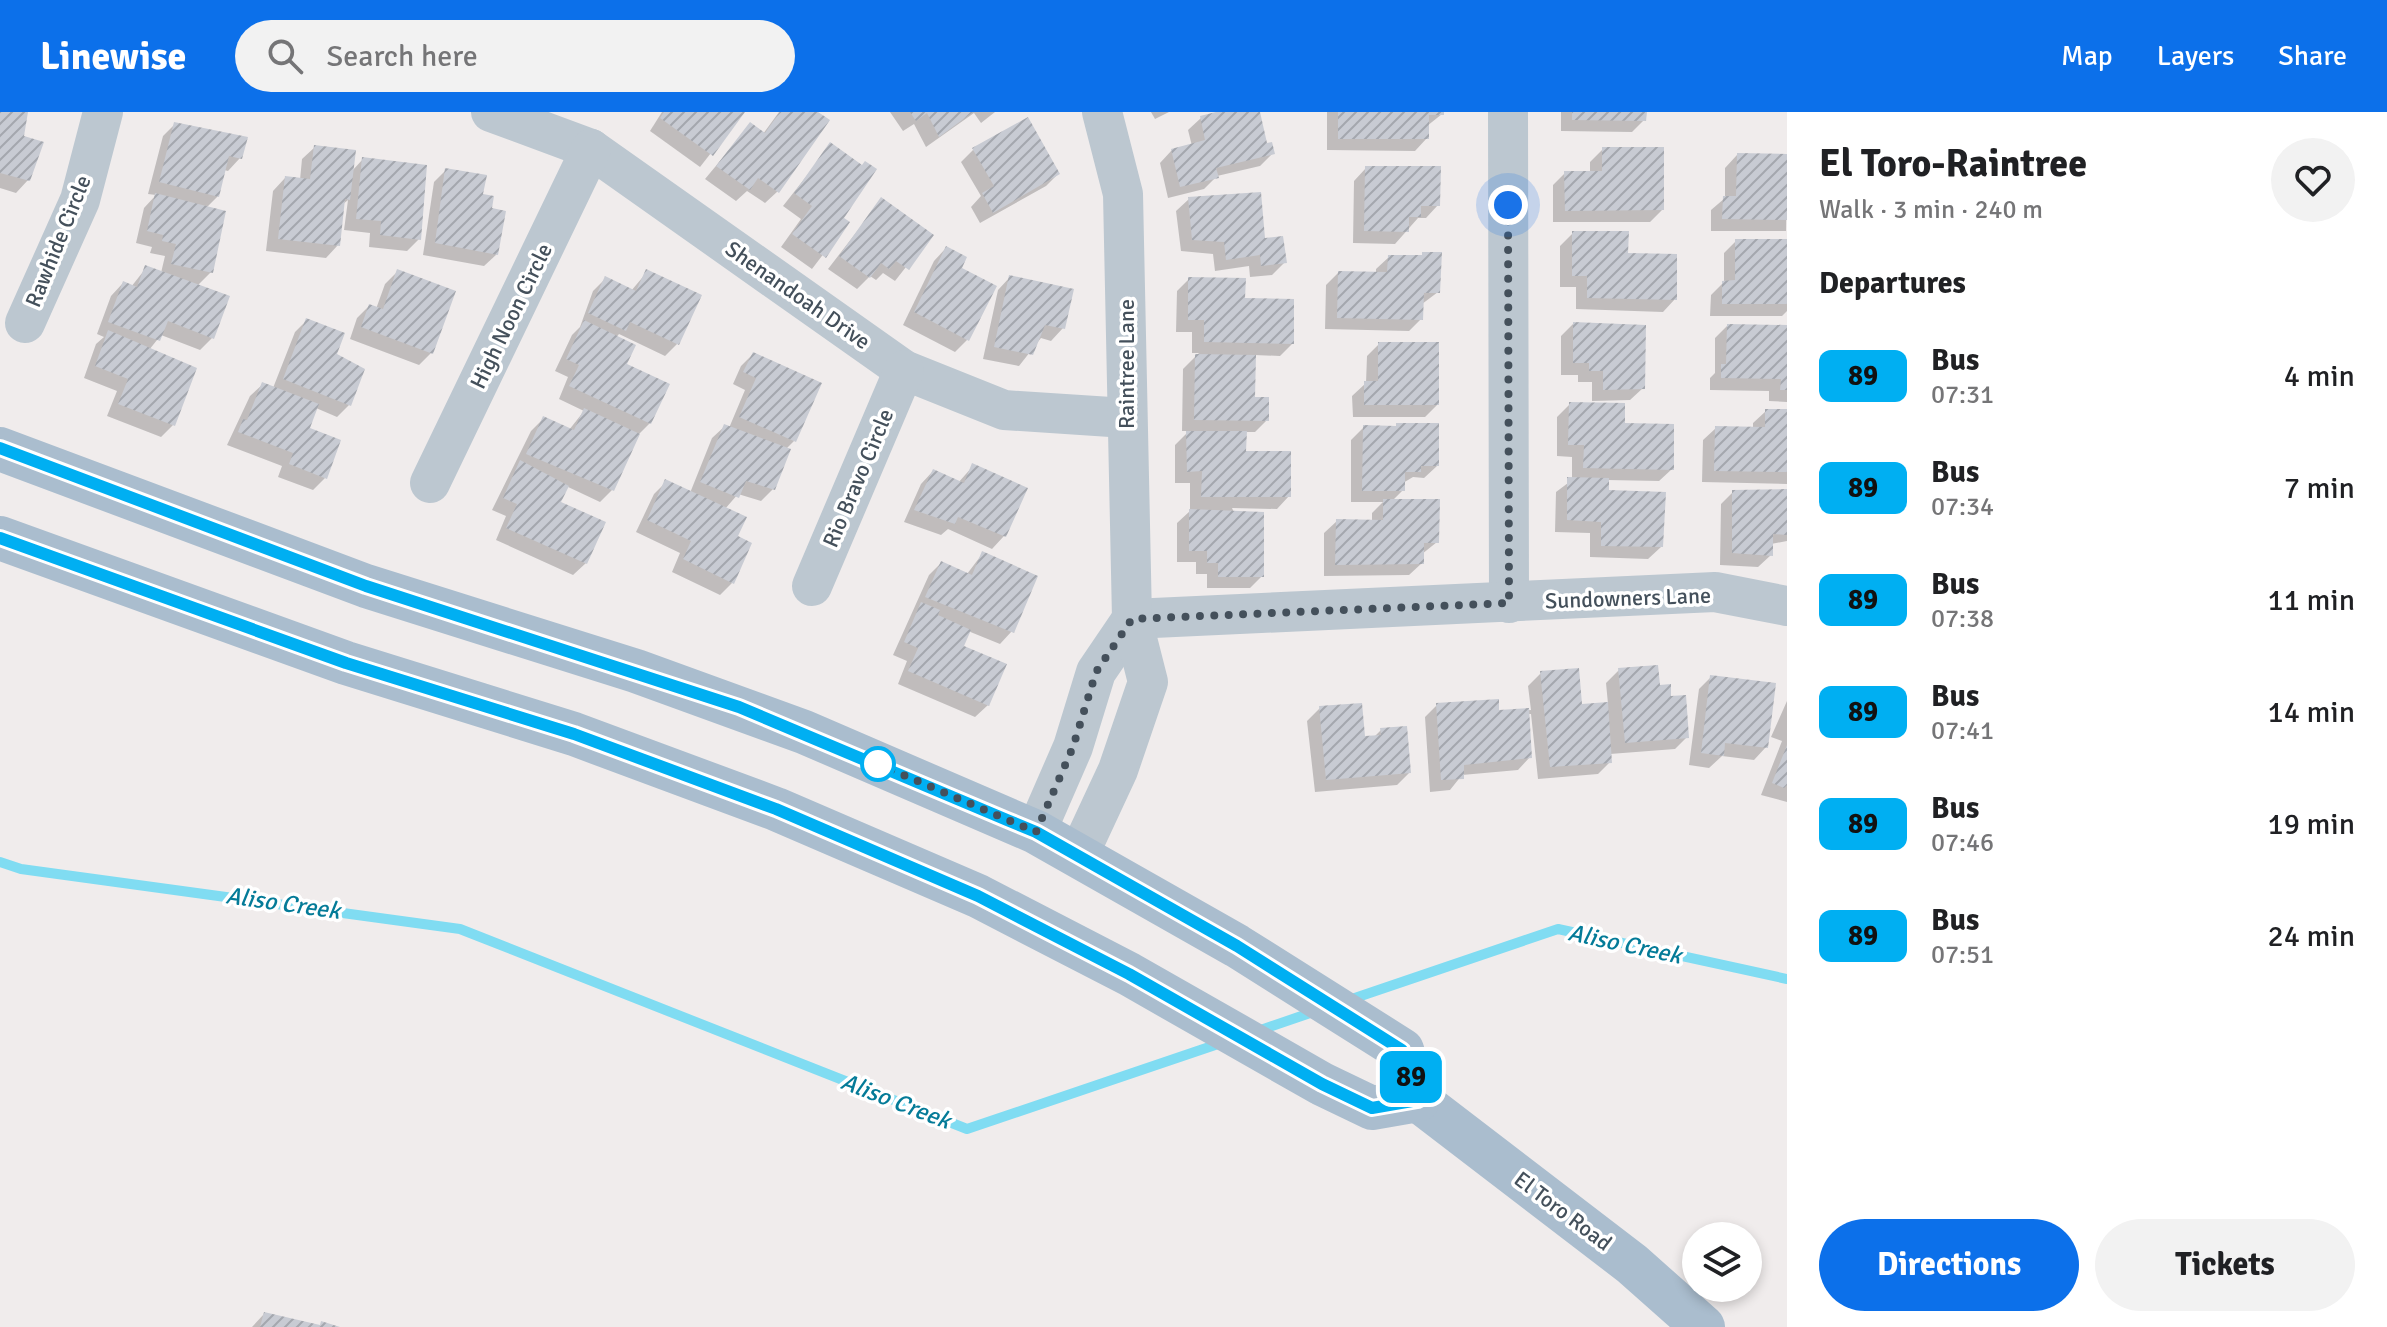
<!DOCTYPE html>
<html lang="en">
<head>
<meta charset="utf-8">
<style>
	body { margin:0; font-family:Signika,sans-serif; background:#f2f2f2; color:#202124; height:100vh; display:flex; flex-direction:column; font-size:30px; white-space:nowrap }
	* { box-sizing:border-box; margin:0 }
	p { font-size:26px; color:#757577 }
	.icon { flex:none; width:44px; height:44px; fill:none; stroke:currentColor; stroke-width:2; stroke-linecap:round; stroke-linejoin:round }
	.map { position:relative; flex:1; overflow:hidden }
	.side { display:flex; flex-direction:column; background:#fff; width:600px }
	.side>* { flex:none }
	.badge { padding:0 16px; border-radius:12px; font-size:28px; line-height:52px }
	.buttons { position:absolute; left:1682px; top:1110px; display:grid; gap:16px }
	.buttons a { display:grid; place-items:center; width:80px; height:80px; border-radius:50%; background:#fff; box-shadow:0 4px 12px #0003; font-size:40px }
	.you { position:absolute; width:40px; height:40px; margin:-20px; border:6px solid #fff; border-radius:50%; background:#1a73e8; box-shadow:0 0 0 12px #1a73e833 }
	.map>.badge { position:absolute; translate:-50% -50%; box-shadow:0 0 0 4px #fff }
	h2 { padding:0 32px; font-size:30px; line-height:72px }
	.round { display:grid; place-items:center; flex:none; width:84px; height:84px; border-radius:42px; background:#f2f2f2 }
	.summary { display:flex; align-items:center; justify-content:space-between; height:136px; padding:0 32px }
	h1 { font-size:38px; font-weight:700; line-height:60px }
	.action { display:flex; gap:16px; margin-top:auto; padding:16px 32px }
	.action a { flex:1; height:92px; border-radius:48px; background:#0c70ea; color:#fff; font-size:32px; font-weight:700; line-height:92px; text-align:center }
	.action a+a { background:#f2f2f2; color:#202124 }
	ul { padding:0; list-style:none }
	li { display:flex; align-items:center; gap:24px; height:112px; padding:0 32px }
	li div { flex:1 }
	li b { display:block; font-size:30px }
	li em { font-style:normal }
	li .badge { min-width:88px; font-weight:700; text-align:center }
	header { display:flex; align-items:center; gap:48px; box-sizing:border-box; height:112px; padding:0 40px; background:#0c70ea; color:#fff }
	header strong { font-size:38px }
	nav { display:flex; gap:44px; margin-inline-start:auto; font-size:28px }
	.search { width:560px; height:72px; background:#f2f2f2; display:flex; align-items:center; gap:20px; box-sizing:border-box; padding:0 28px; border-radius:44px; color:#757577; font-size:30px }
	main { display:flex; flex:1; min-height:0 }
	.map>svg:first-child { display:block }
</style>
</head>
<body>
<header>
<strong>Linewise</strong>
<div class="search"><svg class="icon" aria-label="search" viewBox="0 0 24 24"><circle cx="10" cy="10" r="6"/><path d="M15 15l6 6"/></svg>Search here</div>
<nav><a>Map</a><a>Layers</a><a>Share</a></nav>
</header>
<main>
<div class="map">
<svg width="1787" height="1215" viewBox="0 0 1787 1215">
	<defs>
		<pattern id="building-hatch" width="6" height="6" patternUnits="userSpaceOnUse" patternTransform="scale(2)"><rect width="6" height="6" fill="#c8cbd3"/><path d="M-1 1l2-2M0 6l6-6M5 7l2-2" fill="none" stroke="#a4a7ae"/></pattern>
	</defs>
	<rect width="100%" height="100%" fill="#f0ecec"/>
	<g fill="#0003">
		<path d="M0 0H26L21 25 28 68 16 81 0 76Z"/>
		<path d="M662 0H743L700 55 650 19Z"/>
		<path d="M779 0H815L778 79 765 91 747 79 736 89 705 67 750 13 763 22Z"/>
		<path d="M890 0H995L981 11 974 1 926 35 914 12 903 19Z"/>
		<path d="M1151 0H1169L1155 7Z"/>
		<path d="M1225 0H1258L1266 33 1272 42 1260 54 1217 64 1204 77 1168 86 1160 51 1172 38 1192 34 1188 18 1201 6Z"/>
		<path d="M1327 0H1442V2L1427 14V26L1415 39 1327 38Z"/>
		<path d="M1561 0H1645L1644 8 1632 20 1561 19Z"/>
		<path d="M175 12 240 46 228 59 224 58 218 84 206 96 211 160 197 174 212 226 200 238 161 223 149 238 173 313 161 325 107 304 117 279 84 266 96 232 104 225 97 222 111 184 123 171 131 175 146 156 161 161 165 144 150 141 152 135 136 131 144 96 156 83 148 82 163 24Z"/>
		<path d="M831 33 841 106 847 111 812 157 781 135 801 107 783 94Z"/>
		<path d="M315 35 352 59 363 47 419 127 407 139 369 135 370 121 344 118 348 88 342 93 338 133 326 146 266 139 273 79 285 66 300 68 302 47Z"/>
		<path d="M1603 37 1662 98 1650 110H1553V73L1565 61H1590V50Z"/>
		<path d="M973 38 1058 62 1046 74 980 111 971 95 981 84 961 50Z"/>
		<path d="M1737 43 1787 44 1786 119H1711V98L1725 86V56Z"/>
		<path d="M1366 56 1438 93 1426 106H1418L1395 132 1353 131 1354 69Z"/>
		<path d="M446 58 481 84 489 98 497 142 484 154 423 143 434 70Z"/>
		<path d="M882 87 931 123 895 169 883 161 876 168 870 164 857 177 828 157Z"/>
		<path d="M1189 87 1264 128 1282 126 1285 150 1272 163 1250 165 1249 154 1215 159 1213 142 1181 139 1176 99Z"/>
		<path d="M1573 121 1626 143 1675 187 1663 200 1576 197V175H1560V134Z"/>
		<path d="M1736 129H1787V199L1782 204H1710L1711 183 1724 170V141Z"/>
		<path d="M946 136 959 157 967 228 955 240 903 213 934 149Z"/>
		<path d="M1439 142 1438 180 1422 192 1421 207 1409 219 1325 217 1326 173 1338 161 1376 162V157L1389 145Z"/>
		<path d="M398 159 431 241 419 253 350 227 357 206 369 194 376 197 385 172Z"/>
		<path d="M647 160 678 231 665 244 619 222 616 226 650 311 637 324 612 378 600 390 566 374 559 391 586 451 573 463 496 428 506 404 492 398 531 319 543 307 569 318 584 299 559 287 568 265 555 259 572 223 580 215 593 179 605 167 631 179Z"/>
		<path d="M1010 165 1063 216 1051 229 1041 226 1019 254 983 247 998 178Z"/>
		<path d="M1189 167 1243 188 1292 232 1280 244 1254 243 1253 287 1267 308 1255 320H1245L1244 341 1289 384 1277 397 1232 396 1262 464 1250 476H1207V462H1196V450H1177V411L1190 399V371H1175V333L1189 319H1182L1183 257 1199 241H1192V220H1176L1177 179Z"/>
		<path d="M307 208 349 293 337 305 316 296 308 317 325 366 313 378 278 365 282 354 227 333 250 284 263 272 273 276 295 220Z"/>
		<path d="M1573 212 1643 276 1630 288 1592 289V293L1623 313 1672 357 1659 369 1607 368V380L1661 435 1648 447 1590 445V421L1555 420 1556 380 1572 368V345L1557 344V305L1570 292 1592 293V270H1578V263H1561V224Z"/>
		<path d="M1727 214 1787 237V290L1769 289V279L1710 278V266L1715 261V226Z"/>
		<path d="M1379 232 1437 293 1425 305H1353L1352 284 1366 271 1367 244Z"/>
		<path d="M753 242 819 272 794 329 786 337 773 377 761 389 738 382 725 397 735 425 732 471 720 483 672 460 680 441 636 420 654 382 666 370 690 381 712 326 725 314 729 316 745 278 733 272 741 254Z"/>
		<path d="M1766 299H1787V372L1702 370 1703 328 1716 316 1753 317V311Z"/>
		<path d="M1364 315 1437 354 1424 366 1413 365 1403 371V378L1392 389 1437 430 1422 442V451L1409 463 1324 464V421L1337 409 1372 410V401L1383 390H1351V328Z"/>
		<path d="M973 354 1025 377 1004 424 992 437 948 417 941 423 904 410 921 372 933 359 958 371Z"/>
		<path d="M1787 379V429L1771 432V443L1758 455 1720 453 1721 392 1733 380Z"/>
		<path d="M983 441 1012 519 1000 532 968 519 961 535 988 593 975 605 898 572 907 549 893 543 929 463 941 451 967 462Z"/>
		<path d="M1619 558 1658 575 1670 586 1687 625 1675 637 1610 642V650L1598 662 1538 667 1531 602H1528L1530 645 1518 658 1462 663 1450 678 1430 680 1425 605 1437 593 1497 600 1531 598 1528 574 1541 561 1580 594 1608 592 1606 571Z"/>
		<path d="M1711 565 1766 635 1754 648 1722 644 1709 656 1689 653 1699 577Z"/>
		<path d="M1787 589V690L1761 683 1782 629 1771 625Z"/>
		<path d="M1320 596 1364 626 1374 625 1381 618 1409 661 1397 673 1315 680 1307 609Z"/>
		<path d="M264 1202 319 1215H332H252Z"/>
	</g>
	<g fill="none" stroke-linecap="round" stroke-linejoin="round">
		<g stroke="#80dcf2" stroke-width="10">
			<path d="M0 750 21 757 460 817 967 1017 1221 931"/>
			<path d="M1346 889 1558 817 1787 867"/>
			<path d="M1255 920 1316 899"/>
		</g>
	</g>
	<g fill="url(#building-hatch)">
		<path d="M0 0H28L24 24 44 30 30 69 0 61Z"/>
		<path d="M664 0H745L713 44 660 6Z"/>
		<path d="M780 0H818L830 8 779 81 758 66 750 78 716 54 750 10 765 21Z"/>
		<path d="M910 0H973L939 25 927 1 916 9Z"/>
		<path d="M1216 0H1260L1267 31 1272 30 1275 42 1216 56 1219 66 1180 75 1171 37 1205 28 1200 4Z"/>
		<path d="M1338 0H1444V3H1429V27H1338Z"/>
		<path d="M1572 0H1647L1646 9 1572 8Z"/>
		<path d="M1028 5 1060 62 993 101 982 81 994 74 972 36Z"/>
		<path d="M174 10 248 25 242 47 229 44 219 85 159 70Z"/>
		<path d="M830 30 862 53 865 49 877 57 844 106 850 110 826 146 792 122 812 94 794 81Z"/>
		<path d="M314 33 356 38 350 88 345 87 340 134 278 127 285 64 310 67Z"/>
		<path d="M1602 35H1664V98L1565 99 1564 59H1602Z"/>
		<path d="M1737 41 1787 42V108L1722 107 1723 84H1736Z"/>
		<path d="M362 45 427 53 421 128 380 123 381 109 356 107Z"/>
		<path d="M1365 54H1441L1440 94H1421V105H1409V120L1364 119Z"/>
		<path d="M445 56 487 63 483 82 494 84 492 96 506 99 498 143 435 131Z"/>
		<path d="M1261 80 1265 126 1283 124 1287 151 1261 154 1260 143 1226 148 1224 130 1192 128 1188 85Z"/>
		<path d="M155 81 226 99 213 161 171 152 176 132 162 129 163 123 147 119Z"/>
		<path d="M881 85 934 123 909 158 896 149 889 157 881 151 870 166 839 144Z"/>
		<path d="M1572 119H1629L1628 141 1677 142V188L1587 186V164H1572Z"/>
		<path d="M1735 127H1787V192H1722V169L1735 168Z"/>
		<path d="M946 134 967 145 962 156 997 174 969 229 914 200Z"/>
		<path d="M1422 140H1442L1440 181H1424L1423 208 1337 206 1338 159 1387 160 1388 143H1422Z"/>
		<path d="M145 153 230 184 214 227 168 209 160 229 108 210 123 169 137 175Z"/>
		<path d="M397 157 456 179 433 242 361 215 369 192 383 197Z"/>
		<path d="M646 157 702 183 679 233 630 210 626 219 588 201 605 164 636 179Z"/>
		<path d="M1009 163 1074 177 1065 217 1045 213 1033 243 994 235Z"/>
		<path d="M1188 165 1246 166 1245 186 1294 187V232L1204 230V208H1188Z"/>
		<path d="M306 206 345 221 337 242 365 257 351 294 283 267Z"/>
		<path d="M584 208 636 233 627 252 670 272 651 312 569 274 579 253 566 247Z"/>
		<path d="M1573 210 1646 213 1645 277 1603 278V259H1589V251H1573Z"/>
		<path d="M1727 212 1787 213V278H1780L1781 267 1721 266V252H1726Z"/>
		<path d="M108 218 197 256 175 314 118 292 128 267 95 254Z"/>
		<path d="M1378 230H1439V293H1364V269H1378Z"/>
		<path d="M753 240 822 271 796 330 739 305 756 266 743 260Z"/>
		<path d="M1195 242 1256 243 1255 285H1269V309L1194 308Z"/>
		<path d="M262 270 319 292 310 316 341 328 327 367 289 352 293 341 238 320 243 307 247 308Z"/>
		<path d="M1569 290 1625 291V311L1674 312V358L1583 356 1584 333H1568Z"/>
		<path d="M584 296 640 322 614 379 526 342 543 304 574 318Z"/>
		<path d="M1765 297H1787V360L1714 359 1715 314 1765 315Z"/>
		<path d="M1396 311H1439V354H1421V360H1405V379H1362L1363 313 1396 314Z"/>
		<path d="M724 312 791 337 775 378 746 369 739 386 700 370Z"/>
		<path d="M1186 319H1247L1246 339H1291V385H1201L1202 359 1187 360Z"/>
		<path d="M520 348 569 374 561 390 606 410 587 452 506 416 517 392 503 386Z"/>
		<path d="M972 351 1028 376 1006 425 958 405 955 412 914 398 933 357 964 371Z"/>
		<path d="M1567 365 1609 366V378L1666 380 1663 435 1601 434V410L1567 408Z"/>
		<path d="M665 367 747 405 738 424 752 431 734 472 683 447 691 429 647 408Z"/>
		<path d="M1787 377V423L1773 422V444L1732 441V378Z"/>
		<path d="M1383 387H1440L1439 431H1424V452L1335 453 1336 407 1383 408Z"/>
		<path d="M1189 397 1264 400V465H1218V451H1207V439H1189Z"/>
		<path d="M982 439 1038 464 1014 521 925 485 941 449 972 463Z"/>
		<path d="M921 490 940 498 938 503 971 518 964 534 1007 552 989 594 908 559 918 536 904 530Z"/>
		<path d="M1658 553 1660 573 1671 572V584L1686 583 1689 626 1625 631 1618 556Z"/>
		<path d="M1579 556 1582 592 1608 590 1612 651 1550 655 1540 559Z"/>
		<path d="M1710 563 1776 571 1768 636 1725 631 1724 644 1701 641Z"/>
		<path d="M1499 587V598L1529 596 1532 646 1464 653V667L1441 668 1436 591Z"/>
		<path d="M1362 591 1365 624 1381 623 1380 616 1407 614 1411 661 1326 668 1319 594Z"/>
		<path d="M1787 633V673L1784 676 1772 671Z"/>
		<path d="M264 1200 320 1213 321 1209 340 1215H260Z"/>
	</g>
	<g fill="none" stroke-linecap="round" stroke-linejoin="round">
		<g stroke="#bcc7d0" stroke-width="40">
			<path d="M491 0 591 37 904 258 1004 298 1126 306"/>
			<path d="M1508 0 1509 491"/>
			<path d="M25 211 80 88 103 0"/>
			<path d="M430 371 591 37"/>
			<path d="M812 474 904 258"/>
			<path d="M1132 507 1715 480 1787 494"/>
			<path d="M1036 720 1073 635 1096 560 1132 507"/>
			<path d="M1078 744 1118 658 1148 570 1132 507 1123 82 1102 0"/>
		</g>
		<g stroke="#aabdce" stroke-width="44">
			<path d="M0 337 366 474 636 559 804 620 1036 720 1237 834 1402 938 1418 988 1632 1152 1703 1215"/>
			<path d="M0 426 346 551 574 622 776 697 978 784 1129 862 1322 972 1372 996 1418 988"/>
		</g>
	</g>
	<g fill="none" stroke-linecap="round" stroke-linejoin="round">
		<defs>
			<path id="line" d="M0 336 366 474 739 595 1007 708 1036 720 1237 834 1402 938 1418 988 1372 996 1322 972 1129 862 978 784 776 697 574 622 346 551 0 426"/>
		</defs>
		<use href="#line" stroke="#fff" stroke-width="18"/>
		<use href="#line" stroke="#00aff2" stroke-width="12"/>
		<path stroke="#44505b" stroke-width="8" stroke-dasharray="0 14.4" d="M878 652 1036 720 1073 635 1096 560 1132 507 1509 491 1508 93"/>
	</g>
	<circle fill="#fff" stroke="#00aff2" stroke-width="4" cx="878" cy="652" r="16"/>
	<g text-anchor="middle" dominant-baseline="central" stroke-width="7" stroke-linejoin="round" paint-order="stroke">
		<g font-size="22" fill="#44505b" stroke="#fff">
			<text transform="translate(58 129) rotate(-68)">Rawhide Circle</text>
			<text transform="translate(798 183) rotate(35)">Shenandoah Drive</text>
			<text transform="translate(511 204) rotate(-64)">High Noon Circle</text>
			<text transform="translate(1126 252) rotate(-90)">Raintree Lane</text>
			<text transform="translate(858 366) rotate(-67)">Rio Bravo Circle</text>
			<text transform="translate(1628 486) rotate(-2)">Sundowners Lane</text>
			<text transform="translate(1563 1099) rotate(37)">El Toro Road</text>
		</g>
		<g font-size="24" font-style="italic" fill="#047b98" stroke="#fff">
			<text transform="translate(283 791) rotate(8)">Aliso Creek</text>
			<text transform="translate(1625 832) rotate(12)">Aliso Creek</text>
			<text transform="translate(896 989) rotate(21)">Aliso Creek</text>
		</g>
	</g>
</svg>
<div class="buttons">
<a><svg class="icon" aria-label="layers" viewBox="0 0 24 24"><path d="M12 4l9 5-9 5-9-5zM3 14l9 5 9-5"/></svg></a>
</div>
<div class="you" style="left:1508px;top:93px"></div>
<b class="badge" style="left:1411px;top:965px;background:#00aff2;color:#111">89</b>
</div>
<section class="side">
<div class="summary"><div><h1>El Toro-Raintree</h1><p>Walk · 3 min · 240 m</p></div><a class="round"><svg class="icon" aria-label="heart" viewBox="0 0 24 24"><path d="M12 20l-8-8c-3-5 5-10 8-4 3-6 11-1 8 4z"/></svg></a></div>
<h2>Departures</h2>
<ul>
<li><span class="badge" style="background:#00aff2;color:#111">89</span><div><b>Bus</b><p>07:31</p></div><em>4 min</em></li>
<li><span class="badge" style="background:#00aff2;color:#111">89</span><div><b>Bus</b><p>07:34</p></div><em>7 min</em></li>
<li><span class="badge" style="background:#00aff2;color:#111">89</span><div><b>Bus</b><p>07:38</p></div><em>11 min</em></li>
<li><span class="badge" style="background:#00aff2;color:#111">89</span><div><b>Bus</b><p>07:41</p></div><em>14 min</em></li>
<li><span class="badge" style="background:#00aff2;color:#111">89</span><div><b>Bus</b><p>07:46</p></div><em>19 min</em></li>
<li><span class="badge" style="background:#00aff2;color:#111">89</span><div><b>Bus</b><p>07:51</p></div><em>24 min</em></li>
</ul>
<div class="action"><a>Directions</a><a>Tickets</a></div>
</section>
</main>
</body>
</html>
